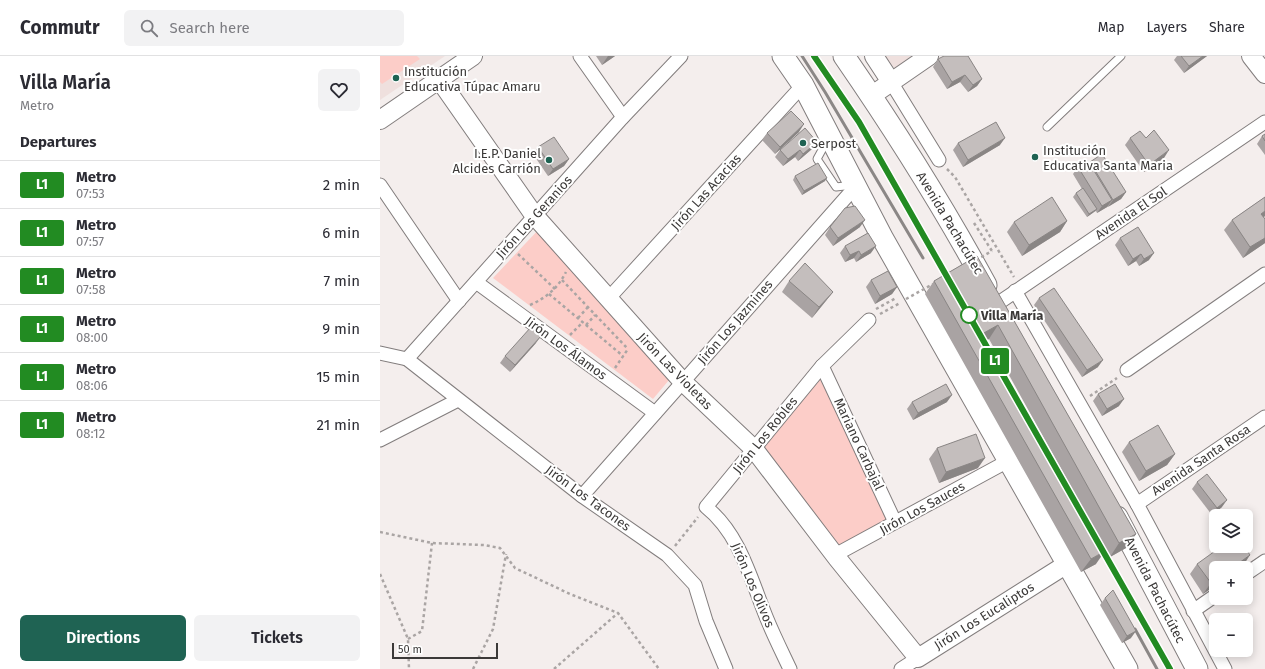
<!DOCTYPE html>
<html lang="en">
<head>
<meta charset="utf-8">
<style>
	body { margin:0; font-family:"Fira Sans",sans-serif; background:#f2f2f3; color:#2b2b33; height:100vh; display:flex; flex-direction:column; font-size:15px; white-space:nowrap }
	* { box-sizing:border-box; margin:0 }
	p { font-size:13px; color:#7c7c81 }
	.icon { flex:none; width:22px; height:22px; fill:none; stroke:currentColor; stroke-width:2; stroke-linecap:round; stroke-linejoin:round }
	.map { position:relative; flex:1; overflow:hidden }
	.details { display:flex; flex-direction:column; background:#fff; width:380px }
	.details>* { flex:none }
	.badge { padding:0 8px; border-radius:3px; font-size:14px; line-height:26px }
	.buttons { position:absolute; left:829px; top:453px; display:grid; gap:8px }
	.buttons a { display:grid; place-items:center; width:44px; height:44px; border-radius:6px; background:#fff; box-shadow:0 2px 10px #0003; font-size:20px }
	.scale { position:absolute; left:12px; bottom:10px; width:106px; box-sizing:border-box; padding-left:4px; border:2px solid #3b3938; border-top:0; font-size:11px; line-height:14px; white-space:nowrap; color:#3b3938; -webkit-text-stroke:3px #fff; paint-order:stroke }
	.map>.badge { position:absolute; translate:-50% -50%; box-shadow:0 0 0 2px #fff }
	h2 { padding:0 20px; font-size:15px; line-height:36px }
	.round { display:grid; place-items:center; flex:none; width:42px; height:42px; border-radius:6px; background:#f2f2f3 }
	.head { display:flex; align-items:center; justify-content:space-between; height:68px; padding:0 20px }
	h1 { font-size:19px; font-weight:600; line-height:30px }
	.action { display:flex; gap:8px; margin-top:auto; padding:8px 20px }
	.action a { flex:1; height:46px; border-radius:6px; background:#1f6353; color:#fff; font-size:16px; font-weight:600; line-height:46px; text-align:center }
	.action a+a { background:#f2f2f3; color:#2b2b33 }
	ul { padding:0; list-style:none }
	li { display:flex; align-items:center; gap:12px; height:48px; padding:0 20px; border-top:1px solid #e1e1e2 }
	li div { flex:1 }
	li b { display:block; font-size:15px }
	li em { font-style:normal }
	li .badge { min-width:44px; font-weight:700; text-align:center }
	header { display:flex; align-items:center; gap:24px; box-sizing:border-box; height:56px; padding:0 20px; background:#fff; border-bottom:1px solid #e1e1e2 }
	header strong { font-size:19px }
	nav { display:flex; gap:22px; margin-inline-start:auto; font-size:14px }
	.search { width:280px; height:36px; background:#f2f2f3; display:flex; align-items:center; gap:10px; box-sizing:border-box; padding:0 14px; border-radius:6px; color:#7c7c81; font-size:15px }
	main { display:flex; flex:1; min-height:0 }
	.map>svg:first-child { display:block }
</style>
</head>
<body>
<header>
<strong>Commutr</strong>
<div class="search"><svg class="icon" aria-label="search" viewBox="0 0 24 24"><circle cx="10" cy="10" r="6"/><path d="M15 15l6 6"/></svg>Search here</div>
<nav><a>Map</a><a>Layers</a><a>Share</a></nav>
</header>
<main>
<section class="details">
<div class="head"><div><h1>Villa María</h1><p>Metro</p></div><a class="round"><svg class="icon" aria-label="heart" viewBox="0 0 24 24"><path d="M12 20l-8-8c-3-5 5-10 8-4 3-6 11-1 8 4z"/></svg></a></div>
<h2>Departures</h2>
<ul>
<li><span class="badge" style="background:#228b22;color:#fff">L1</span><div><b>Metro</b><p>07:53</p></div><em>2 min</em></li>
<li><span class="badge" style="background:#228b22;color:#fff">L1</span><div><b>Metro</b><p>07:57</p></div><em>6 min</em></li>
<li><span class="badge" style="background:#228b22;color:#fff">L1</span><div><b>Metro</b><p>07:58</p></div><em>7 min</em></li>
<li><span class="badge" style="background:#228b22;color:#fff">L1</span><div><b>Metro</b><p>08:00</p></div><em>9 min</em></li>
<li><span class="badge" style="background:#228b22;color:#fff">L1</span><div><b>Metro</b><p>08:06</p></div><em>15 min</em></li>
<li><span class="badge" style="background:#228b22;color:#fff">L1</span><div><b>Metro</b><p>08:12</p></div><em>21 min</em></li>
</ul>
<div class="action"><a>Directions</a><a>Tickets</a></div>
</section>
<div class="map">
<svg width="885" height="613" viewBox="0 0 885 613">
	<rect width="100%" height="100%" fill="#f4eeed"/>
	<g fill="#efe0de">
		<path d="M0 0H65L0 44Z"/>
		<path d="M505 0H533L515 13Z"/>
	</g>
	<g fill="#fccdc8">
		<path d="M0 0H37L40 3 2 28 0 26Z"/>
		<path d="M160 172 289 324 273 343 113 222Z"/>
		<path d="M441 320 507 464 457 491 384 392Z"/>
	</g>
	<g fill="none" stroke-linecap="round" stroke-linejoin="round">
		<defs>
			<g id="lane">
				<path d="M667 71 741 0"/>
				<path d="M448 83 437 103 456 131 473 129"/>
			</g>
			<g id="street">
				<path d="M200 0 243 61"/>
				<path d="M511 26 559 104"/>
				<path d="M0 129 79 245"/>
				<path d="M96 226 275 357"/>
				<path d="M635 235 757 448 845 613"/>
				<path d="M228 243 423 29"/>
				<path d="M617 248 885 66"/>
				<path d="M0 297 27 303 243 61 301 0"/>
				<path d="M27 303 202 440 287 499 315 529 326 565 346 613"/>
				<path d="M442 310 515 466"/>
				<path d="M747 314 885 218"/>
				<path d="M0 384 78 344"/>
				<path d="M202 440 477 129"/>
				<path d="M757 448 885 361"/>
				<path d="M455 499 628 405"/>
				<path d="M866 518 885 505"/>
				<path d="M813 555 836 539"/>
				<path d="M410 613C402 596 394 580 387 563 371 524 360 478 326 451L442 310 489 264"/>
				<path d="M521 613 538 602"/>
			</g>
			<g id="secondary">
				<path d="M494 0 511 26"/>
				<path d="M871 0 885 18"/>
				<path d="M59 23 154 159 303 326 374 393 457 502 538 602 687 508"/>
				<path d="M491 40 549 0"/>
				<path d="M0 64 93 0"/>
			</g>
			<g id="primary">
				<path d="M403 0 423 29 503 183 747 613"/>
				<path d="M464 0C515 74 563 150 606 229"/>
				<path d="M737 461 817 613"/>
			</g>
		</defs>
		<use href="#lane" stroke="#827d7d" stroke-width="9"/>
		<use href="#street" stroke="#827d7d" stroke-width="15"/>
		<use href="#secondary" stroke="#827d7d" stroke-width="20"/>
		<use href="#primary" stroke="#827d7d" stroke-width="23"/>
		<g stroke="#aaa5a4" stroke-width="2.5" stroke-dasharray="3 3" stroke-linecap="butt">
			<path d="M567 113 575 121 634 221"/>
			<path d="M594 167 612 195"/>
			<path d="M138 198 175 233"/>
			<path d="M182 224 248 293"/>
			<path d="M169 238 243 300"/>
			<path d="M150 249C166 242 178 232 186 216"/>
			<path d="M496 253 516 242"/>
			<path d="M500 258 520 247"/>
			<path d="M198 262 208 251"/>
			<path d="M206 269 215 259"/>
			<path d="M190 279 203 266"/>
			<path d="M235 312 248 293"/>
			<path d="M710 340 737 322"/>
			<path d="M0 476 52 487 104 489 120 492 135 512 190 538 238 557 279 613"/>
			<path d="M295 490 318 461"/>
			<path d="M0 518 28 583 29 613"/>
			<path d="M28 583 42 575 52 487"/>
			<path d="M93 613 113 573 126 498"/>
			<path d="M174 613 238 557"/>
		</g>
		<use href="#lane" stroke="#fff" stroke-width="7"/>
		<use href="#street" stroke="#fff" stroke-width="13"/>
		<use href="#secondary" stroke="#fff" stroke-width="18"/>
		<use href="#primary" stroke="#fff" stroke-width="21"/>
		<g stroke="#8b8786" stroke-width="3">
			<path d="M422 0 445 36 543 202"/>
			<path d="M434 0 479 65 553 194"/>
			<path d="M766 569 790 613"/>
			<path d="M755 573 777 613"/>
		</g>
		<g stroke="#aaa5a4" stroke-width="2.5" stroke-dasharray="3 3" stroke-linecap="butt">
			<path d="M596 204 612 195"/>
			<path d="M526 243 553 228"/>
		</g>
	</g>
	<g fill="#a9a3a3">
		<path d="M216 0H235L222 9Z"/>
		<path d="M797 0H827L804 17 794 4Z"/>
		<path d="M558 3 602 23 597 30 588 36 580 26 567 33 553 11Z"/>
		<path d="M419 76 395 98 382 84 387 77Z"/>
		<path d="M885 78V99L877 88 882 80Z"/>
		<path d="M750 82 784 102 764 116 745 89Z"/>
		<path d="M578 87 620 89 583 111 573 94Z"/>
		<path d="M158 91 189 103 184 110 168 120 153 98Z"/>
		<path d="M432 93 418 105 415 101 403 110 395 101 400 94Z"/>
		<path d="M710 106 746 136 741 143 717 157 716 155 714 156 707 161 693 141 696 137 702 133 693 118 698 111Z"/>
		<path d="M415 120 445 125 422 139 413 124Z"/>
		<path d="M885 141V160L884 161 885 163V187L863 202 844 174 852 164Z"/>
		<path d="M687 165 680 176 642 200 627 176 634 166Z"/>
		<path d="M450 171H480L453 190 445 179Z"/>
		<path d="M740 182 769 204 759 210 756 205 748 210 735 189Z"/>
		<path d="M465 190 491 197 476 206 474 202 465 206 460 197Z"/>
		<path d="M597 200 756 478 746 492 730 501 609 283 606 284 716 508 701 516 545 238 554 225Z"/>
		<path d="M491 224 517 231 512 238 495 248 486 231Z"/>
		<path d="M409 225 453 236 445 246 432 262 402 236Z"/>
		<path d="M659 242 718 311 702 321 654 249Z"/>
		<path d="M156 287 130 316 120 307 125 300Z"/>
		<path d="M718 338 739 350 722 360 713 345Z"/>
		<path d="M532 346H567L533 364 527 353Z"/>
		<path d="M749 386 795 398 787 409 759 425 742 396Z"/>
		<path d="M557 392 598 412 559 427 549 403Z"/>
		<path d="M817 426 842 451 832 459 812 433Z"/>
		<path d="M817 508 863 510 860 512H836V529L823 538 810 518Z"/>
		<path d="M725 542 751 582 742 587 720 549Z"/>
	</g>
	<g fill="#898584">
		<path d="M228 0H235L222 9Z"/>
		<path d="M823 0H827L804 17 809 10Z"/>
		<path d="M585 19 580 26 567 33 572 26Z"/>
		<path d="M602 23 597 30 588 36 593 29Z"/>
		<path d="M424 68 419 76 395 98 400 91Z"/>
		<path d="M625 82 620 89 583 111 588 104Z"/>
		<path d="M437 86 432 93 418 105 423 98Z"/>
		<path d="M420 94 415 101 403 110 408 103Z"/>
		<path d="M789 94 784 102 764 116 769 109Z"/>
		<path d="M189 103 184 110 168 120 173 113Z"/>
		<path d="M447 122 445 125 422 139 424 135Z"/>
		<path d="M746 136 741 143 728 151 733 144Z"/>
		<path d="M732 144 727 151 717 157 722 150Z"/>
		<path d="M717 153 714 156 707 161 709 158Z"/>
		<path d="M885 155V160L874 168 881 158Z"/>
		<path d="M485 164 480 171 453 190 458 182Z"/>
		<path d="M687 165 680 176 642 200 649 189Z"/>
		<path d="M885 182V187L863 202 870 191Z"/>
		<path d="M496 190 491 197 476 206 481 199Z"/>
		<path d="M479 195 474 202 465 206 470 199Z"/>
		<path d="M774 197 769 204 759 210 764 203Z"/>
		<path d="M761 198 756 205 748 210 753 203Z"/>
		<path d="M517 231 512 238 495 248 500 240Z"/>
		<path d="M453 236 445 246 432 262 439 251Z"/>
		<path d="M618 269 609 283 593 292 602 278Z"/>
		<path d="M161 280 156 287 130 316 135 309Z"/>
		<path d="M723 304 718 311 702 321 707 314Z"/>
		<path d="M572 339 567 346 533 364 538 357Z"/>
		<path d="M744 343 739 350 722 360 727 353Z"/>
		<path d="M795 398 787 409 759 425 766 415Z"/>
		<path d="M605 402 598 412 559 427 566 416Z"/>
		<path d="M847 444 842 451 832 459 837 452Z"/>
		<path d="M756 478 746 492 730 501 739 487Z"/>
		<path d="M725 495 716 508 701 516 711 503Z"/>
		<path d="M870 499 863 510 860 512H852Z"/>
		<path d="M836 523V529L823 538 831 527Z"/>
		<path d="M756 575 751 582 742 587 747 580Z"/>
	</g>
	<g fill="#c4bebd" stroke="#898584">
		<path d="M564 0H588L602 23 593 29 585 19 572 26 558 3Z"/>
		<path d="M801 0H823L809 10Z"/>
		<path d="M411 55 424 68 400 91 387 77Z"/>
		<path d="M616 66 625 82 588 104 578 87Z"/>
		<path d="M425 72 437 86 423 98 420 94 408 103 400 94Z"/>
		<path d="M774 74 789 94 769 109 750 82 760 75 766 82Z"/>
		<path d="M885 78V85L882 80Z"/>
		<path d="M174 81 189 103 173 113 158 91Z"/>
		<path d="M722 98 746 136 733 144 710 106Z"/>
		<path d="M708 105 732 144 722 150 698 111Z"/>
		<path d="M438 107 447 122 424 135 415 120Z"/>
		<path d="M703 132 717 153 709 158 696 137Z"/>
		<path d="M672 141 687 165 649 189 634 166Z"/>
		<path d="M885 141V155L881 158 885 163V182L870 191 852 164Z"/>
		<path d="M475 150 485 164 458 182 450 171 465 152Z"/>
		<path d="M758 171 774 197 764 203 761 198 753 203 740 182Z"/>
		<path d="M488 177 496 190 481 199 479 195 470 199 465 190Z"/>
		<path d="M597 200 756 478 739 487 618 269 602 278 725 495 711 503 554 225Z"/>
		<path d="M425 207 453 236 439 251 409 225Z"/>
		<path d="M508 215 517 231 500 240 491 224Z"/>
		<path d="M674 232 723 304 707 314 659 242Z"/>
		<path d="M151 271 161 280 135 309 125 300Z"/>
		<path d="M566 328 572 339 538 357 532 346Z"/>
		<path d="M735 328 744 343 727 353 718 338Z"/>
		<path d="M778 369 795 398 766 415 749 386Z"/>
		<path d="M596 378 605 402 566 416 557 392Z"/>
		<path d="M827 418 847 444 837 452 817 426Z"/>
		<path d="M842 490H864L870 499 852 512H836V523L831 527 817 508Z"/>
		<path d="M733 534 756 575 747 580 725 542Z"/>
	</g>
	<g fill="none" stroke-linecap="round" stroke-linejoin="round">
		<defs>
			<path id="line" d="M434 0 479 66 790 613"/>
		</defs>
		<use href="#line" stroke="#fff" stroke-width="9"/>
		<use href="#line" stroke="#228b22" stroke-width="6"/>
	</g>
	<g fill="#1f6353" stroke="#fff" stroke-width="1.5">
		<circle cx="16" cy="22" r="4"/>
		<circle cx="423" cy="87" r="4"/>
		<circle cx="655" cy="101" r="4"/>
		<circle cx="169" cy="104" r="4"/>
	</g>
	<circle fill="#fff" stroke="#228b22" stroke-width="2" cx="589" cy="259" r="8"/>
	<g text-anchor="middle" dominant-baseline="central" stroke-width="4" stroke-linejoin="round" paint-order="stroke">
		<g font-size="13" fill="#3b3938" stroke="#fff" text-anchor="start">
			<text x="24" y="15">Institución<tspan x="24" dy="15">Educativa Túpac Amaru</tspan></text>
			<text x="431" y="87">Serpost</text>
			<text x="663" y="94">Institución<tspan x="663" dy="15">Educativa Santa Maria</tspan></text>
			<text x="161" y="97" text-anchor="end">I.E.P. Daniel<tspan x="161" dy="15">Alcides Carrión</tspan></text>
		</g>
		<g font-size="13" fill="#3b3938" stroke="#fff">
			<text transform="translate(326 136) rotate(-48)">Jirón Las Acacias</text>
			<text transform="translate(751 157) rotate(-34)">Avenida El Sol</text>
			<text transform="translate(154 161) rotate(-48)">Jirón Los Geranios</text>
			<text transform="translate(570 167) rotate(59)">Avenida Pachacútec</text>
			<text transform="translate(355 266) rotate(-49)">Jirón Los Jazmines</text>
			<text transform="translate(186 292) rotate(36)">Jirón Los Álamos</text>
			<text transform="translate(295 315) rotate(46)">Jirón Las Violetas</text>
			<text transform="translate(385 379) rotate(-51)">Jirón Los Robles</text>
			<text transform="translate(479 388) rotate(65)">Mariano Carbajal</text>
			<text transform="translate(821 404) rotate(-34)">Avenida Santa Rosa</text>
			<text transform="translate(208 442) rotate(36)">Jirón Los Tacones</text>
			<text transform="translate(542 452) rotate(-29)">Jirón Los Sauces</text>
			<text transform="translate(373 529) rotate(67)">Jirón Los Olivos</text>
			<text transform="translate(775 534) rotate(63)">Avenida Pachacútec</text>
			<text transform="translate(604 560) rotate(-32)">Jirón Los Eucaliptos</text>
		</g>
		<g font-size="13" font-weight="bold" fill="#3b3938" stroke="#fff" text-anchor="start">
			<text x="601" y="259">Villa María</text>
		</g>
	</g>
</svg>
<div class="buttons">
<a><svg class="icon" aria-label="layers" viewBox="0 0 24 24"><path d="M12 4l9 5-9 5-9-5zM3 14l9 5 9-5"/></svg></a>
<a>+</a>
<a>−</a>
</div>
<div class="scale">50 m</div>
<b class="badge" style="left:615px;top:305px;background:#228b22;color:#fff">L1</b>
</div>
</main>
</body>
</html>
